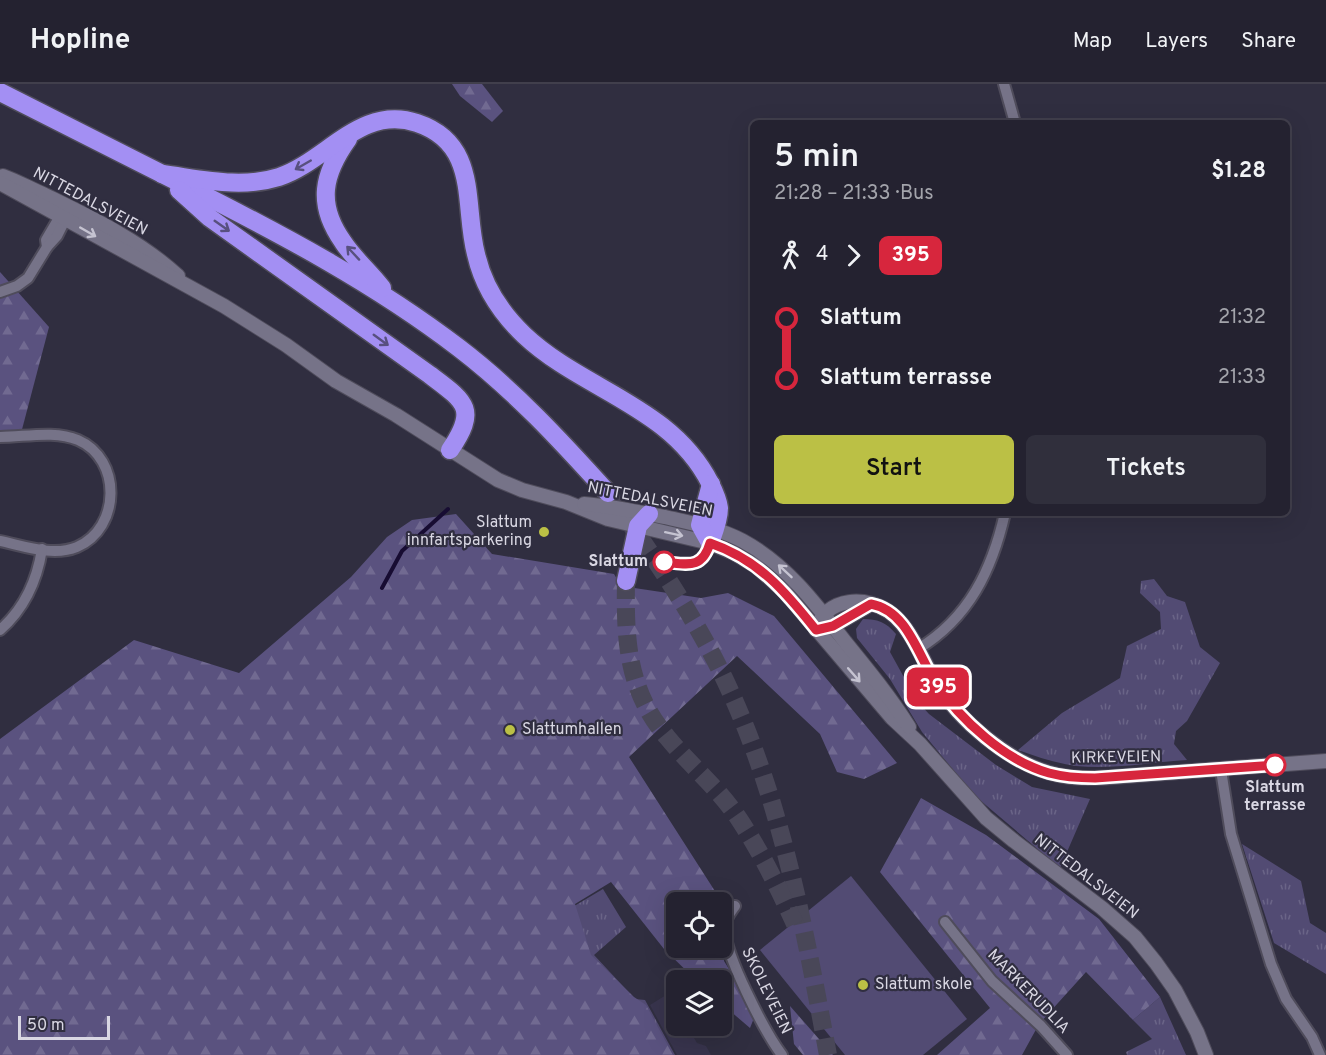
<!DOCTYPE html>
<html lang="en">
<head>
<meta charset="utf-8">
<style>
	body { margin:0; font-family:Overpass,sans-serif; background:#302f3c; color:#f1f3f6; height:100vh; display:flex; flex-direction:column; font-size:22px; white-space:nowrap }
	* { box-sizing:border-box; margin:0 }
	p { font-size:20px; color:#a3a4ab }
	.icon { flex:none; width:33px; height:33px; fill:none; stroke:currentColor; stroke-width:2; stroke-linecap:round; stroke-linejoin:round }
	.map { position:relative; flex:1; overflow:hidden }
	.details { position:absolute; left:750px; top:36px; width:540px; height:396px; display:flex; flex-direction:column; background:#242230; border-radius:9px; box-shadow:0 6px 24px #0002,0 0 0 2px #413f4c }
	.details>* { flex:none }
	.badge { padding:0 12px; border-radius:9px; font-size:21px; line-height:39px }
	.fabs { position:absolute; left:666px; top:808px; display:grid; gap:12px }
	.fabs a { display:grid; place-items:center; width:66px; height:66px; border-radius:9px; background:#242230; box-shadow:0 6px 24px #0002,0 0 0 2px #413f4c; font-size:30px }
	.scale { position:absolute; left:18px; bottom:15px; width:92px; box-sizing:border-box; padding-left:6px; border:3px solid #d9d7e3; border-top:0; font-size:16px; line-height:21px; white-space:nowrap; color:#d9d7e3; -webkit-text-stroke:4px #302e40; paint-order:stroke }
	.map>.badge { position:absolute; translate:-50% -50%; box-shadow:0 0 0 3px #fff }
	.legs { display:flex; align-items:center; gap:9px; height:66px; padding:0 24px; font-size:20px }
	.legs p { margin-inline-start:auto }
	.summary { display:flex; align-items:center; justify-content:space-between; height:102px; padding:0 24px }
	h1 { font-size:33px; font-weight:600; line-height:45px }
	.primary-button { display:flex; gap:12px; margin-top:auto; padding:12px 24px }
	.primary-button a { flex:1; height:69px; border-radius:9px; background:#bbc045; color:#111; font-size:24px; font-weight:600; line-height:69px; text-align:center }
	.primary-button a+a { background:#302f3c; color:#f1f3f6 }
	ul { padding:0 24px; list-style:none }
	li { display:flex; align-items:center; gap:21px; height:60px; font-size:22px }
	li i { display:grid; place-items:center; width:9px; height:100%; margin:0 8px; background:currentColor }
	li i::after { content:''; width:15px; height:15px; margin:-8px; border:4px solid; border-radius:50%; background:#242230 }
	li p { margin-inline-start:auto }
	li:first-child i { background:linear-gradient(#0000 50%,currentColor 0) }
	li:last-child i { background:linear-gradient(currentColor 50%,#0000 0) }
	header { display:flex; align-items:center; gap:36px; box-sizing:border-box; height:84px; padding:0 30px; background:#242230; border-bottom:2px solid #413f4c }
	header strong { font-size:28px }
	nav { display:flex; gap:33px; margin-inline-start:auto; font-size:21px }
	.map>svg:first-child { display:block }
</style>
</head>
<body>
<header>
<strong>Hopline</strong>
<nav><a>Map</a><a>Layers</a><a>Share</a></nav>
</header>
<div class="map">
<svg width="1326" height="971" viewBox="0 0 1326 971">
	<defs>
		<pattern id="grass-tufts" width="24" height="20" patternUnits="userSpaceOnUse" patternTransform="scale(1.5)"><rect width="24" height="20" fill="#524b73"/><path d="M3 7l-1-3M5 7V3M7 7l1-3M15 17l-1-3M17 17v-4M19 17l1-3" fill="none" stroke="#6a6487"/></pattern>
		<pattern id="forest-firs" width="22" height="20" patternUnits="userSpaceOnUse" patternTransform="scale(1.5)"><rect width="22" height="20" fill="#5a527f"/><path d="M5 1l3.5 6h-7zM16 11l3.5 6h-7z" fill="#716a91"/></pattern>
	</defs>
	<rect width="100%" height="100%" fill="#302e40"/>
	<path fill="#38344d" d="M671 908 676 914V942H701L705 947 694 954 697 959 706 962 711 971H677L650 921Z"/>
	<g fill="url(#grass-tufts)">
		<path d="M1154 495 1167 512 1185 518 1200 563 1220 579 1187 637 1176 647 1174 660 1187 676C1151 678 1112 686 1076 682 1056 679 1037 673 1018 666L1062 629 1120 594 1127 562 1161 545 1160 528 1140 509 1141 497Z"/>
		<path d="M863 535C877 535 886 538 896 550L890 568 917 617 929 630 996 681 1032 703 1090 715 1060 784 974 711 922 648 890 595 857 554 856 545Z"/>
		<path d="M1242 760 1301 797 1310 839 1326 849V890L1274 859Z"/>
		<path d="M603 805 626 843 594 871 635 915 645 916 675 971H549L544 832 576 821Z"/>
		<path d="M1160 913 1186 971H1127L1126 968 1152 955 1133 936Z"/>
	</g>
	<g fill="url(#forest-firs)">
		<path d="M452 0H482L503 27 492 38 460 12Z"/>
		<path d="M0 188 49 243 20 353H0Z"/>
		<path d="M456 430 492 470 614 490 621 502 701 514 728 509 774 532 897 679 864 695 837 688 820 650 737 572 629 673 720 815V819H676V864H722V843L724 877 756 929 750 944 722 920V897H697L664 865 611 798 575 820 591 871 634 913 646 921 673 971H0V655L134 556 239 589 351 493 387 453 412 436Z"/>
		<path d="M921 714 986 751 1099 835 1160 913 1133 936 1086 888 1039 940 1022 971H937L990 924 880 788Z"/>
		<path d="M790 922 833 971H803L794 960Z"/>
	</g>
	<path fill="#524b73" d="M851 792 967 935 923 971H845L760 866Z"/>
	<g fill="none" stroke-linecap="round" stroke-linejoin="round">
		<path stroke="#170c32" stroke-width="4" d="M382 504 402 467 448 425"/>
		<g stroke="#494758" stroke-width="18" stroke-dasharray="18 9" stroke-linecap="butt">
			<path d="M608 409C651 468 692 528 724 594 781 713 804 842 828 971"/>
			<path d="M626 497C625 556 627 606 667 653 690 681 719 705 739 735 761 768 779 805 795 840"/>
		</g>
		<defs>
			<g id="street">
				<path d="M1004 0 1015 39"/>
				<path d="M47 163 46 156 63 127"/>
				<path d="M0 208 17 202 28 194 47 163 57 152 68 130"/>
				<path d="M0 353C25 353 54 346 78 356 122 375 121 444 77 463 53 473 24 462 0 457"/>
				<path d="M0 546C24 525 37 497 42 465"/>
				<path d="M918 565C969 534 992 486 1005 429"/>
				<path d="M1221 686 1231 750 1271 880 1286 915 1312 953 1320 971"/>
				<path d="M735 822C730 829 726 834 725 843 723 868 766 950 782 971"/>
				<path d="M945 838 992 897 1041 942 1067 971"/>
			</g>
			<g id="secondary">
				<path d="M3 92C17 97 31 105 45 111 92 134 139 156 178 192"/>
				<path d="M0 99 224 222 286 261 336 297 396 331 498 396 522 406 566 418 608 435 710 459 734 469 756 482 785 508 892 634 920 660 986 734 1014 757 1102 824 1135 853 1156 879 1175 906 1197 948 1206 971"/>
				<path d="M584 420C611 422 637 428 665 433 692 439 718 444 743 457 787 481 816 520 846 559 868 586 890 613 909 643"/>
				<path d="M824 545 833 542 871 520"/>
				<path d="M816 546C826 512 868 511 892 530 912 546 921 573 934 595 957 636 1011 681 1058 691 1076 695 1095 694 1113 693L1326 677"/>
			</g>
			<g id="highway">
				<path d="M0 8C62 39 124 71 186 102 281 150 374 199 459 264 514 306 561 357 608 409"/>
				<path d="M348 55C323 90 316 120 343 158 354 175 370 188 382 204"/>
				<path d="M162 90C201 95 241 105 279 93 327 77 361 20 417 39 480 60 463 121 476 170 483 201 501 229 524 251 582 306 671 322 710 399 714 407 718 415 719 424 719 436 714 448 710 459"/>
				<path d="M179 106 210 134 430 291C466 318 478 325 450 366"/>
				<path d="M710 459 700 441 711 400"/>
				<path d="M626 497 638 442 649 430"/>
			</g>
		</defs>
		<use href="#street" stroke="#4f4c5b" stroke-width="14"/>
		<use href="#secondary" stroke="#4f4c5b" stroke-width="16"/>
		<use href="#highway" stroke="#4f4c5b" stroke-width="21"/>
		<use href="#street" stroke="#767388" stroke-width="10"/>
		<use href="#secondary" stroke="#767388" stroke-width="14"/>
		<use href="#highway" stroke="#a38ff3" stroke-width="18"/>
	</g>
	<defs><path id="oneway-shaft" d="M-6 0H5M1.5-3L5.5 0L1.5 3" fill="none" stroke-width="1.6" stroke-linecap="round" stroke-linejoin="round" transform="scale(1.5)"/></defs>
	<g stroke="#58507f">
		<use href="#oneway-shaft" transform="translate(303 81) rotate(150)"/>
		<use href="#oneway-shaft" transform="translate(222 142) rotate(35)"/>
		<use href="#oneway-shaft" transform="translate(353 169) rotate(-133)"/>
		<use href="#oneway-shaft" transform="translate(381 256) rotate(36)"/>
	</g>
	<g stroke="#c5c3d1">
		<use href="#oneway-shaft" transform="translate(88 148) rotate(30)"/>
		<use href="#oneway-shaft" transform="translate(674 450) rotate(12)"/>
		<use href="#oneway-shaft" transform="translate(785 487) rotate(-137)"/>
		<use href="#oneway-shaft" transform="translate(854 591) rotate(49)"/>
	</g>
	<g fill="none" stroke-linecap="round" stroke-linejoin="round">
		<defs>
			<path id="line-1" d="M664 478C687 480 702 486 710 459 759 476 785 507 816 546L833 542 871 520C908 527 918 572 936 599 960 636 1006 677 1049 689 1064 693 1079 694 1095 694L1275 681"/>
		</defs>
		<use href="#line-1" stroke="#fff" stroke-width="14"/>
		<use href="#line-1" stroke="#d7263d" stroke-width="9"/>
	</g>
	<g fill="#bbc045" stroke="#302e40" stroke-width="2">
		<circle cx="544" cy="448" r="6"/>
		<circle cx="510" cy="646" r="6"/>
		<circle cx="863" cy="901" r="6"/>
	</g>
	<g fill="#fff" stroke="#d7263d" stroke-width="3">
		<circle cx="664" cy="478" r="10"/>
		<circle cx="1275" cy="681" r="10"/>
	</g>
	<g text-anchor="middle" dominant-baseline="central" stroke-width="4.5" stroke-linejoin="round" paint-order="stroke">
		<g font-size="16" fill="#d9d7e3" stroke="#302e40">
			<text transform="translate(90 118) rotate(28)">NITTEDALSVEIEN</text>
			<text transform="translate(650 416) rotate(11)">NITTEDALSVEIEN</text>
			<text transform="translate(1116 674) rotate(-1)">KIRKEVEIEN</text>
			<text transform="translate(1086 793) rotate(38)">NITTEDALSVEIEN</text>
			<text transform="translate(766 907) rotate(64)">SKOLEVEIEN</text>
			<text transform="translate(1028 908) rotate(46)">MARKERUDLIA</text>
		</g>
		<g font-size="16" fill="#d9d7e3" stroke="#302e40" text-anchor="start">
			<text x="532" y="439" text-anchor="end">Slattum<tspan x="532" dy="18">innfartsparkering</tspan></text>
			<text x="522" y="646">Slattumhallen</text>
			<text x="875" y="901">Slattum skole</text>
		</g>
		<g font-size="16" font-weight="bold" fill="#d9d7e3" stroke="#302e40" text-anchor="end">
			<text x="648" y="478">Slattum</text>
			<text x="1275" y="704" text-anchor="middle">Slattum<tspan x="1275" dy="18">terrasse</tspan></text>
		</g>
	</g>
</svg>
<div class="fabs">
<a><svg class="icon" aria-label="locate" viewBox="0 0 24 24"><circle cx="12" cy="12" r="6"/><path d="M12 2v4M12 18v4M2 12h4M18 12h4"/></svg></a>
<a><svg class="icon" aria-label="layers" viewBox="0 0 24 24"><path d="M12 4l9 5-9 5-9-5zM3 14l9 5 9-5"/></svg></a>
</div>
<div class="scale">50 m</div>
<b class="badge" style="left:938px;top:603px;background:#d7263d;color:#fff">395</b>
<section class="details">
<div class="summary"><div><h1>5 min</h1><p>21:28 – 21:33 · Bus</p></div><b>$1.28</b></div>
<div class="legs"><svg class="icon" aria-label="walk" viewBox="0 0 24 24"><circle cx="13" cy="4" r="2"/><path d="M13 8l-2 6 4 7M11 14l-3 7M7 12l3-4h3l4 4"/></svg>4<svg class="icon" aria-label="forward" viewBox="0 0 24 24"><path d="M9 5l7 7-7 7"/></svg><b class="badge" style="background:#d7263d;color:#fff">395</b></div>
<ul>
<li><i style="color:#d7263d"></i><b>Slattum</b><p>21:32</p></li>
<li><i style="color:#d7263d"></i><b>Slattum terrasse</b><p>21:33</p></li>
</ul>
<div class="primary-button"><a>Start</a><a>Tickets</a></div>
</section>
</div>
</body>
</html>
